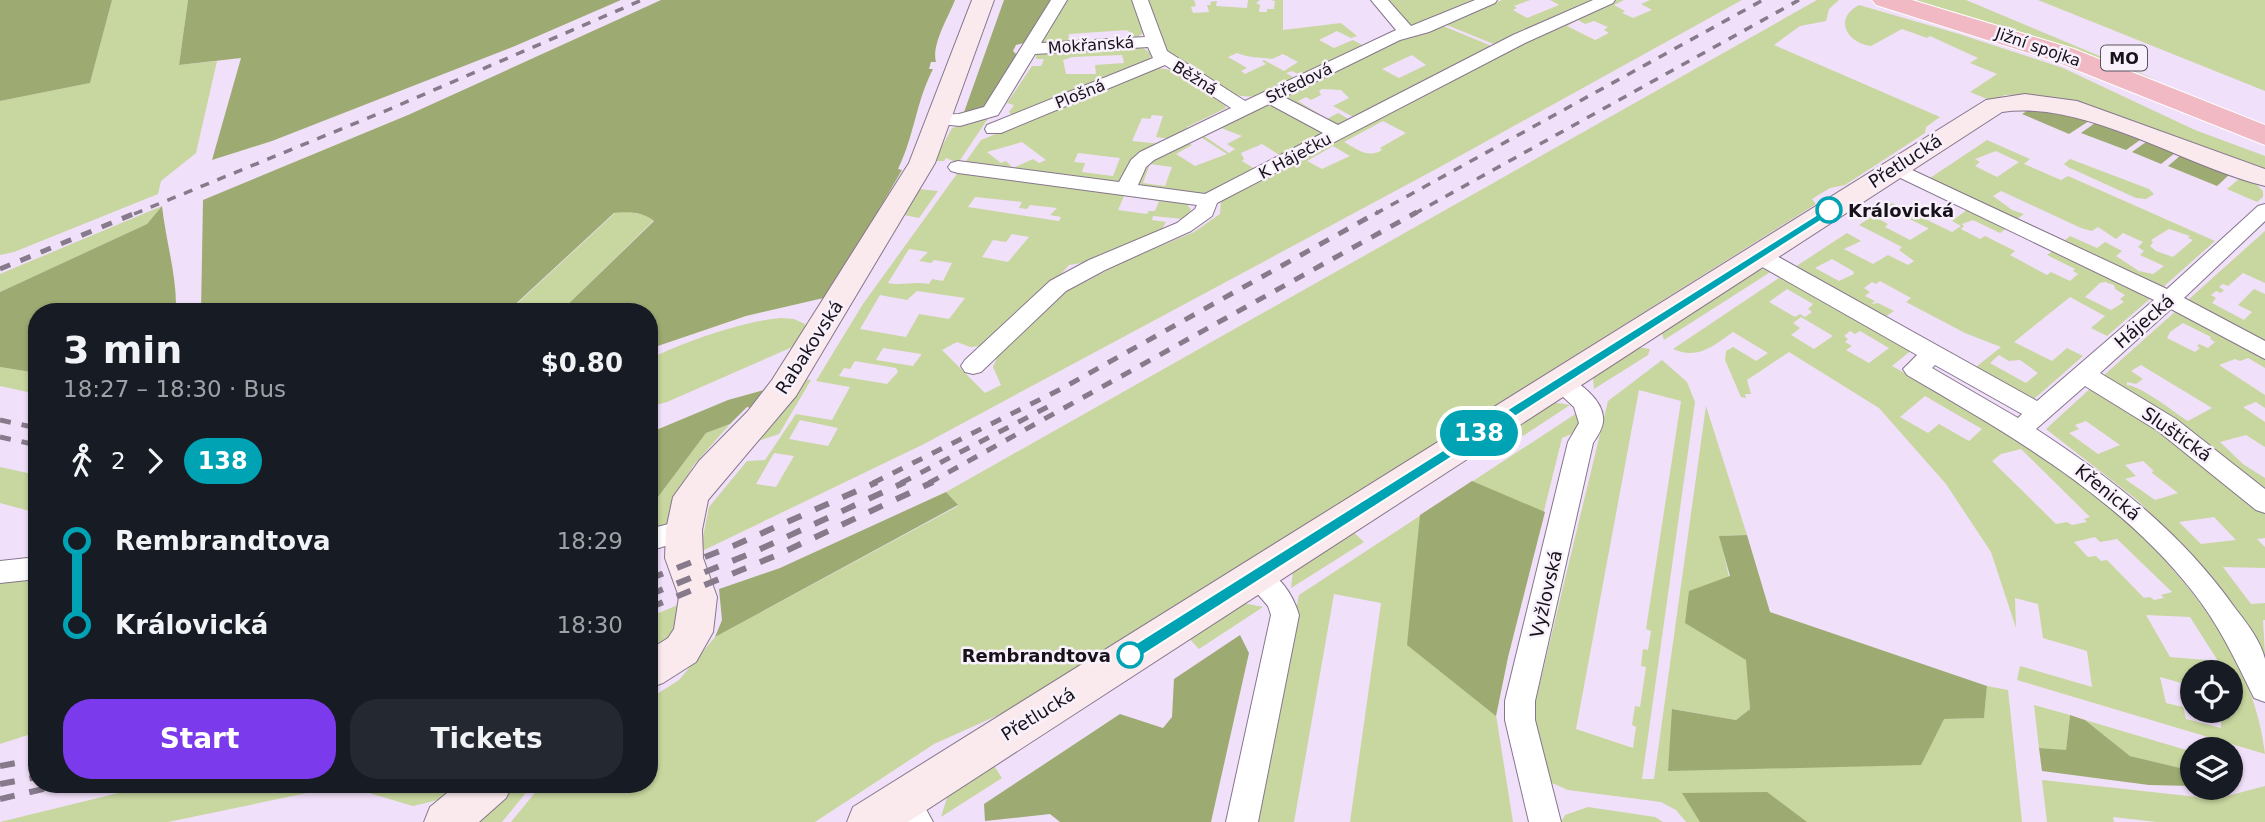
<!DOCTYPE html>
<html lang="en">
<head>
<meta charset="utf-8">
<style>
	body { margin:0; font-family:"DejaVu Sans",sans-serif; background:#242831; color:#f1f3f6; height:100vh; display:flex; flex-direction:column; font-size:26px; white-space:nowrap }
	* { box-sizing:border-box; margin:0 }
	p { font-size:23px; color:#9ea1a6 }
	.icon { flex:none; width:38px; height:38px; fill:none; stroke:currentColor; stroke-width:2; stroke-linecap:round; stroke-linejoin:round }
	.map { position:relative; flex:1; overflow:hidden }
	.details { position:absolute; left:28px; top:303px; width:630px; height:490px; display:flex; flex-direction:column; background:#171b24; border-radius:28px; box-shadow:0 2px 5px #0004 }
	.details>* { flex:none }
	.badge { padding:0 14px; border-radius:23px; font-size:24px; line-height:46px }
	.buttons { position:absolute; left:2180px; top:660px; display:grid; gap:14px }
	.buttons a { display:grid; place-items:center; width:63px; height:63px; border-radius:50%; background:#171b24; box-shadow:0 2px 5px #0004; font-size:35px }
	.map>.badge { position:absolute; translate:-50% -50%; box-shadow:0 0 0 4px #fff }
	.legs { display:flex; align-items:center; gap:10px; height:77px; padding:0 35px; font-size:23px }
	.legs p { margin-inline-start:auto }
	.overview { display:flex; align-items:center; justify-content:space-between; height:119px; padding:0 35px }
	h1 { font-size:38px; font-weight:600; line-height:52px }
	.action { display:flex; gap:14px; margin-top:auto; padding:14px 35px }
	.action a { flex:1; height:80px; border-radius:28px; background:#7c3aed; color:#fff; font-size:28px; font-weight:600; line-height:80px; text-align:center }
	.action a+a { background:#242831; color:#f1f3f6 }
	ul { padding:0 35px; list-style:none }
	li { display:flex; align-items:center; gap:24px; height:84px; font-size:26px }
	li i { display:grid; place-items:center; width:10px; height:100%; margin:0 9px; background:currentColor }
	li i::after { content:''; width:18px; height:18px; margin:-9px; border:5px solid; border-radius:50%; background:#171b24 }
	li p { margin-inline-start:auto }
	li:first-child i { background:linear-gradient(#0000 50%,currentColor 0) }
	li:last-child i { background:linear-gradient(currentColor 50%,#0000 0) }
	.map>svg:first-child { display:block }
</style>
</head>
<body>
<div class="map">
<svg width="2265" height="822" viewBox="0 0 2265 822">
	<rect width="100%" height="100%" fill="#f1e0f9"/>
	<g fill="#c8d69f" fill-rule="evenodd">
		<path d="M112 0H188L179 65 217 61 196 153 161 181 158 194 14 252 0 255V101L90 83Z"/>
		<path d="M1064 0H1136L1143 33 1136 38 1127 30 1069 34 1068 43H1044L1042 40Z"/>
		<path d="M1147 0H1194L1196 6 1191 7 1193 13 1209 12 1207 5H1211L1210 2 1217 1 1216 6 1247 8 1248 0H1260L1256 3 1260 5 1259 12H1267V9H1274L1275 1 1270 0H1283V30L1341 23 1357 36 1351 38 1337 31 1319 40 1334 48 1353 40 1364 46 1302 76 1292 71 1286 73 1296 79C1283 85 1268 94 1255 96 1229 101 1197 72 1178 57L1173 58 1164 52ZM1237 53C1248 58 1260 57 1272 59L1283 54 1298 62 1284 71 1264 60 1262 61 1266 64 1245 74 1241 71 1247 68 1228 57Z"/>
		<path d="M1386 0H1476L1453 13 1446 11 1413 26H1409Z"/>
		<path d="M1502 0H1530L1514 6 1517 8 1513 10 1527 18 1559 5 1550 0H1598L1496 45 1442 23Z"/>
		<path d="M1617 0H1624L1614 5 1625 11 1622 13 1633 18 1652 10 1641 4 1650 0H1742L1438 168 924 444 700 552 709 507 747 461 765 460 796 414 832 420 850 387 816 381 863 304 959 171 1186 202 1191 210 1183 219 1153 216 1152 220 1166 222 1159 234 1094 261 1069 265 1047 290 981 346 970 347 957 342 942 350 985 393 1001 385 993 367 999 353 1058 296 1127 260 1194 232 1220 214 1221 201 1499 53ZM1578 20 1585 24 1594 21 1608 27 1604 30 1609 33 1595 40 1567 26ZM1383 121 1406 133 1380 148 1382 150C1368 159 1357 149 1344 142ZM1333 146 1350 156 1322 169 1307 161ZM1124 196 1159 201 1155 211H1149L1147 214 1118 210ZM975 197 1022 202 1019 208 1027 209 1030 205 1057 208 1050 215 1061 217 1059 221 968 207ZM1012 234 1029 237 1008 262 982 257 993 240 1006 242ZM909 249 928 252 919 261 931 263 934 260 952 263 943 281 932 279 929 284C911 281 904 286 888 283ZM917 291 965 298 949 319 919 314 906 337 860 329 880 295 907 300ZM883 348 921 354V355L913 366 876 360ZM855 361 896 368 898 372 887 384 839 376 844 368 850 369ZM800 420 838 428 828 446 789 439ZM774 453 794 456 776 487 756 484Z"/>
		<path d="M1817 0H1839L1829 9 1826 21 1800 26 1774 45 1940 117 1926 127 1925 133 1845 185 1830 188 1812 199 1816 204 1012 709 934 744 815 822H511L542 784H649V699L679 680 715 637 958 506 946 492Z"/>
		<path d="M1917 0H1966L2157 80 2077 50 1918 3Z"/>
		<path d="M2038 0H2265V91Z"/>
		<path d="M1859 5 1959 34 2063 68 2195 130 2265 156V173L2029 95H2005L1992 101 1970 92 1997 74 1970 63 1978 58 1930 36 1927 38 1902 29 1871 46C1847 43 1833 19 1859 5Z"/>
		<path d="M1443 26 1494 47 1357 119 1333 106 1349 98 1341 90 1322 89 1319 91 1321 95 1311 100 1306 97 1298 101 1327 119 1338 113 1352 121 1338 129 1279 96 1394 40 1425 34ZM1412 55 1426 65 1399 78 1382 69Z"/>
		<path d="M1142 47 1150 53 1151 59 1013 117 1009 112 1014 105 1007 103 1032 66H1041L1044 59H1036V54ZM1122 55 1124 63 1095 65 1096 74H1066L1063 60 1072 57Z"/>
		<path d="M1158 68 1171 70 1225 105 1226 108 1187 127 1190 130 1172 139 1156 137 1163 116 1152 115 1150 119 1142 118 1132 141 1161 144 1122 181 1116 183 964 164 981 140ZM1022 142 1046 160 1039 163 1033 159 1013 168 1006 161 1001 163 987 152ZM1078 153 1120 158 1113 176 1082 172 1085 163 1074 162Z"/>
		<path d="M1270 101 1329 133 1216 193 1199 194 1143 186 1137 181 1145 163 1187 142 1192 145 1176 154 1195 166 1227 154 1199 136ZM1221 128 1242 136 1227 144 1235 149 1229 153 1204 136ZM1262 144 1281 156 1255 169 1242 161 1244 159 1241 153ZM1150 164 1172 167 1165 186 1143 183Z"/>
		<path d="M989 117 958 163 946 158 944 161H934L952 128Z"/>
		<path d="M1987 140 2030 159 2024 164 2061 180 2068 176 2215 241 2162 288 2064 241 2070 236 2097 248 2105 242 2122 251 2116 256 2139 271 2153 274 2164 266 2140 255 2144 251 2138 247 2143 242 2123 233 2116 239 2098 227 2092 231 2081 228 2001 191 1993 196 2012 210 2024 214 2017 219 1930 178ZM1996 151 2019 162 1997 177 1975 166 1980 162 1975 159ZM2169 229 2190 236 2188 238 2193 240 2173 257 2156 251 2150 246 2153 242 2151 240Z"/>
		<path d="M2070 159 2149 189 2154 194 2146 199 2136 198 2068 167 2064 164Z"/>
		<path d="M2240 178 2257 185 2263 191V197L2257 202 2227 189Z"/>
		<path d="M919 189 938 191 919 218 904 215Z"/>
		<path d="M1892 203 1952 232 1961 226 1952 221 1968 209 2007 228 2000 233 1973 220 1962 224 1964 226 1961 229 1980 239 1985 236 2015 251 2010 255 2047 275 2051 272 2070 281 2078 274 2073 271 2075 269 2047 255 2054 250 2152 297 2107 336 2091 328 2105 316 2070 297 2014 342 2052 361 2067 348 2083 356 2034 399 1976 367 2001 347 1965 333 1906 302 1911 298 1880 281 1876 284 1872 282 1864 288 1870 292 1865 296 1875 301 1871 304 1878 303 1894 311 1885 317 1795 267 1847 233 1861 241 1844 249 1873 264 1888 255 1908 265 1914 261 1899 250 1902 247 1859 225ZM1899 214 1928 228V229L1910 240 1885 227 1888 224 1879 219 1885 215 1893 218ZM1832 259 1853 271 1854 274 1839 281 1815 268ZM2105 282 2114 285 2115 289 2125 295 2120 299 2124 302 2111 310 2085 297 2100 283ZM1999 355 2009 361 2020 360 2038 373 2026 383 1990 363Z"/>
		<path d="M162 206 147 224 0 292V274Z"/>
		<path d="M623 211 650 216 654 220 561 311 508 312 615 213Z"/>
		<path d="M2265 231V283L2243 273 2228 286 2223 284 2219 287 2224 290 2221 293 2216 291 2211 295 2216 298 2212 303 2244 320 2252 312 2238 305 2254 289 2265 294V342L2188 300Z"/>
		<path d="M1764 269 1772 271 1664 340 1661 331 1752 271Z"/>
		<path d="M1782 276 1913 349 1892 366C1958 403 2026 439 2088 484 2102 494 2114 509 2126 521 2191 583 2255 661 2265 754L2017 680 2020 666 2092 687 2087 651 2043 638 2038 604 2015 598 2016 628 1991 552 1946 484 1879 408 1789 352 1747 380 1751 394H1745L1746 398 1741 397 1725 360 1726 351 1733 347 1756 361 1768 353 1733 332C1713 346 1698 360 1673 349ZM1787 289 1813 304 1808 309 1812 312 1805 317 1800 314 1795 317 1769 302ZM1801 317 1833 336 1814 349 1791 335 1800 328 1793 323ZM1850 331 1855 334 1860 331 1889 348 1869 363 1846 350 1852 346 1845 342 1848 339 1844 336ZM1925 396 1982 429 1969 441 1939 424 1928 433 1900 417ZM2021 449 2090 517 2084 519 2087 522 2072 525 2067 522 2056 524 1992 461 2001 454ZM2095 537 2100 542 2117 539 2172 592 2161 595 2164 598 2154 600 2150 597 2144 598 2107 560 2101 561 2096 556 2088 557 2074 542ZM2146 615 2190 617 2218 661 2170 657ZM2193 672H2231V710L2221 711V728L2186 719 2183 707 2166 703 2160 677 2192 686Z"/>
		<path d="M2177 310 2265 359V368L2248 358 2240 361 2235 359 2219 365 2265 395V408L2256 402 2243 407 2265 422V447L2246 435 2220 442 2243 464 2265 478V495L2102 377ZM2183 323 2211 337 2210 339 2215 342 2208 348 2199 344 2197 346 2200 348 2195 352 2167 338 2170 332ZM2141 365 2212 408 2188 421C2172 411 2143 387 2127 385V382L2136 384 2143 379 2131 371Z"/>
		<path d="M781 318 794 319 805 324 806 332 797 345 667 402 649 407V359C684 342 743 321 781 318Z"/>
		<path d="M1637 347 1650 349 1648 355 1594 389 1593 377Z"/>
		<path d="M1662 360 1687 382 1695 402 1642 779H1654L1706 406 1747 535 1720 536 1747 660 1750 709 1736 720 1673 709 1668 771 1944 719 1984 718 1987 686 2008 690 2022 822H1686L1676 810 1661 802 1568 790 1552 783 1544 773 1531 720 1608 401ZM1639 390 1681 401 1646 629 1651 631 1648 650 1643 649 1641 666 1646 667 1640 707 1635 706 1632 725 1636 727 1633 748 1576 729Z"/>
		<path d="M0 367 37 373V394L0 386Z"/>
		<path d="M805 379 811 380 779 434 758 441 781 414Z"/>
		<path d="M2092 387 2178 442 2265 514V538L2257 539 2265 547V568L2223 567 2251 604 2265 603V620H2263L2265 655 2233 605 2181 543 2136 499 2046 429ZM2086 421 2120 445 2098 454 2069 433 2079 429 2075 425ZM2143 461 2154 471 2151 472 2178 493 2155 500 2125 479 2136 476 2125 465ZM2214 517 2236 540 2201 544 2179 522Z"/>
		<path d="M1552 402 1570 405 1523 436 1510 426Z"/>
		<path d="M1580 411 1581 430 1562 438 1508 657 1496 715 1513 822H1350L1381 603 1334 594 1294 822H1254L1299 595Z"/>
		<path d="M730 424 693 466 677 494 667 524 649 534V509L706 433Z"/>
		<path d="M0 467 37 475V513L0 503Z"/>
		<path d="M1351 530 1364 542 1291 588 1293 571Z"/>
		<path d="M37 576V732L0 744V580Z"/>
		<path d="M685 602 680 628 649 655V617Z"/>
		<path d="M1243 603 1263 607 1199 649 1187 636Z"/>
		<path d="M2034 705 2070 715 2066 751 2039 748Z"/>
		<path d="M2085 720 2193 752V771L2130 756Z"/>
		<path d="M991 761 1002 778 941 817 948 795Z"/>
		<path d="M2042 780 2216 799 2265 786V822H2157L2113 817 2114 822H2047Z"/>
		<path d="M155 784H463L438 800 413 806 362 791 336 790 307 793 168 822H0Z"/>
		<path d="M516 784H533L502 822H474Z"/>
		<path d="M1588 807 1655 817 1663 822H1561L1565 815Z"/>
	</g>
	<g fill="#9dab72">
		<path d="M0 0H112L90 83 0 101Z"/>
		<path d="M188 0H621L515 46 272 141 212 160 241 58 179 65Z"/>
		<path d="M661 0H955C949 16 931 45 936 62H931L929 69H933C916 102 914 137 898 169L902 170 828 297 746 316 649 349V312L561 311 654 221C645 212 626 211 614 213L508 311 201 312 203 200 408 115Z"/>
		<path d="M1004 0H1053L1028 42 1016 45 1013 51 1019 57 986 107 963 115Z"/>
		<path d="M2029 110 2060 113 2089 121 2069 134 2022 114Z"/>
		<path d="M2095 123 2140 140 2126 150 2081 133Z"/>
		<path d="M2146 142 2175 153 2161 164 2132 152Z"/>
		<path d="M2181 155 2230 174 2217 186 2168 166Z"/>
		<path d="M162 206C166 242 177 276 176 311L37 312V373L0 367V292L147 224Z"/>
		<path d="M764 390 751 408 747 407 730 424 706 433 649 509V433L728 400Z"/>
		<path d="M1472 481 1545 512 1508 657 1496 716 1407 645 1420 515Z"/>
		<path d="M946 492 958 505 715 637 722 620 719 589 780 568Z"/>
		<path d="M1747 535 1770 612 1987 686 1984 718 1944 719 1921 765 1668 771 1672 709 1736 720 1750 709 1746 660 1685 623 1689 591 1730 576 1719 536Z"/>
		<path d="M1240 635 1249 653 1211 822H1060L1050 814 985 821 984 804 1120 714 1163 728 1172 717 1174 679Z"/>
		<path d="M2070 715 2085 720 2130 756 2193 771V786L2149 785 2042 771 2039 748 2066 750Z"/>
		<path d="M1767 792 1807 822H1700L1682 793Z"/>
	</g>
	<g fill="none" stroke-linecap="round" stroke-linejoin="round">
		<defs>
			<g id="street">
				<path d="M1051 0H1067L1041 43 1145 37 1132 0H1148L1167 51 1245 101 1396 30 1371 0H1388L1411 26 1475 0H1497L1495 3 1429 32 1400 40 1284 97 1338 125 1513 35 1593 0H1615L1613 3 1525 43 1217 203 1212 216 1191 231 1105 270 1066 291 981 372 973 374 965 372 961 366 965 360 1050 281 1089 260 1177 223 1195 209 1197 205 958 173 951 171 948 167 951 163 958 161 1119 182 1131 160 1140 152 1231 108 1165 65 1001 133H987L985 129 987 125 1153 58 1148 47 1035 54 998 115 960 126 931 123 929 119 931 115 959 114 984 107ZM1269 104 1323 133 1205 194 1138 185 1146 167 1154 160Z"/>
				<path d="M1895 162 2167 289 2258 206 2265 204V221L2184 298 2265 341V359L2171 309 2100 373 2176 419 2265 489V513L2256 510 2158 431 2085 386 2036 429C2113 479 2182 533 2235 608 2246 622 2261 641 2265 659 2265 672 2265 689 2265 702L2254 698C2236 661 2219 625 2193 592 2119 497 2010 435 1907 375L1903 369 1917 355 1750 260 1747 255 1750 250H1766L2037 401 2154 300 1888 172 1885 168 1888 164ZM1935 365 2022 414 2018 418 1932 368Z"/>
				<path d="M1559 374C1577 379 1606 401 1603 422 1602 430 1597 437 1593 443L1535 701V720L1561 822H1529L1505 720V701L1568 442 1579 423 1574 407 1547 382 1551 376Z"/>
				<path d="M684 520 694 523 697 530 694 537 649 551V529Z"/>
				<path d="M37 557V579L0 583V561Z"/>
				<path d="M1256 565C1278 572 1293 594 1299 615L1258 822H1226L1271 615 1268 606 1242 576 1246 568Z"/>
				<path d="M904 785 915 789 933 822H899L888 800 893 789Z"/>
			</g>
			<g id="secondary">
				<path d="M972 0H994L935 163 796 396 708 500 702 530 703 558 717 597 713 632 696 662 663 683 649 688V650L668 638 674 629 679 597 665 558 666 530 673 497 699 461 748 411 772 380 909 163Z"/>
				<path d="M2025 94 2077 101 2265 169V186C2183 166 2086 100 2002 112L908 822H847L853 807 1986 100Z"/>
				<path d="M458 784H513L506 798 479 822H424L430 807Z"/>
			</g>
			<path id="highway" d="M1872 0H1912L2074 49 2265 125V145L2054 61 1876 5Z"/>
		</defs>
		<use href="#street" stroke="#86768d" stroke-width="2"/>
		<use href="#secondary" stroke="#86768d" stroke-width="2"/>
		<use href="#highway" stroke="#fff" stroke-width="2"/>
		<use href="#street" fill="#fff" fill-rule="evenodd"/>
		<use href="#secondary" fill="#faeaed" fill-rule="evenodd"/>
		<use href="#highway" fill="#f0b9c4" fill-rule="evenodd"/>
		<g stroke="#867a8b" stroke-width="3.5" stroke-dasharray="9 9" stroke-linecap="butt">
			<path d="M134 214 390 109 642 0"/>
			<path d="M1375 214 1763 0"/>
			<path d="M1414 214 1799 0"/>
		</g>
		<g stroke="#867a8b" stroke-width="5" stroke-dasharray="11 11" stroke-linecap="butt">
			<path d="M0 269 138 212"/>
			<path d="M0 420 37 428"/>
			<path d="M0 437 37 445"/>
			<path d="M873 483 1061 389 1378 212"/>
			<path d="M901 483 1057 402"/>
			<path d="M929 483 1417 212"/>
		</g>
		<g stroke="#867a8b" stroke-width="6" stroke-dasharray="15 15" stroke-linecap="butt">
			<path d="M649 579 733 546 877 482"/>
			<path d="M649 595 754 552 905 482"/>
			<path d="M649 608 775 556 933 482"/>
			<path d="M0 766 37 759"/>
			<path d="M0 784 37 777"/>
			<path d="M0 799 65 784"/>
		</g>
	</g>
	<path fill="#00a3b4" stroke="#fff" stroke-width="2" d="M1829 207 1834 210 1833 213 1135 660H1124L1121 655 1124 651Z"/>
	<g fill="#fff" stroke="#00a3b4" stroke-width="3.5">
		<circle cx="1829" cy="210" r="12"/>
		<circle cx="1130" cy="655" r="12"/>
	</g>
	<g text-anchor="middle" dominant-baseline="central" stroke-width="5" stroke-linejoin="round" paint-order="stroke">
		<g font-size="16" fill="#17111a" stroke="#f8f1fc">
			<text transform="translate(1091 45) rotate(-4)">Mokřanská</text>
			<text transform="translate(2038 47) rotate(19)">Jižní spojka</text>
			<text transform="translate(1195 78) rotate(32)">Běžná</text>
			<text transform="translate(1299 83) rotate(-26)">Středová</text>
			<text transform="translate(1080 94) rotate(-22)">Plošná</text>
			<text transform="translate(1295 156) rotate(-28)">K Háječku</text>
		</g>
		<rect fill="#f8f1fc" stroke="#5a545e" stroke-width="2" x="2101" y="45.5" width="46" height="25" rx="5"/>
		<g font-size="16" font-weight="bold" fill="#17111a">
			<text x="2124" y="58">MO</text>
		</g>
		<g font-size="18" fill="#17111a" stroke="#f8f1fc">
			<text transform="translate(1905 161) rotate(-33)">Přetlucká</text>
			<text transform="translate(2144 321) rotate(-41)">Hájecká</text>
			<text transform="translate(809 347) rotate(-57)">Rabakovská</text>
			<text transform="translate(2177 434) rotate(35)">Sluštická</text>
			<text transform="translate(2108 492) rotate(39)">Křenická</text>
			<text transform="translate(1546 594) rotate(-77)">Vyžlovská</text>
			<text transform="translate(1038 714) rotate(-32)">Přetlucká</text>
		</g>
		<g font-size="18" font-weight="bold" fill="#17111a" stroke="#f8f1fc" text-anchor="start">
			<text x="1848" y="210">Královická</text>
			<text x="1111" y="655" text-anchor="end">Rembrandtova</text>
		</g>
	</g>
</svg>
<div class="buttons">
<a><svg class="icon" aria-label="locate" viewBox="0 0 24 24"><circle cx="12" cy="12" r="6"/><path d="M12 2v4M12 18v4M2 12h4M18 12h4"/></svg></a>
<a><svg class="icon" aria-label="layers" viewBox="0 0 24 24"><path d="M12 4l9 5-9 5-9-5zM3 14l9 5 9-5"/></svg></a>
</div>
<b class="badge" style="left:1479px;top:433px;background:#00a3b4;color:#fff">138</b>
<section class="details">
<div class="overview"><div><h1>3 min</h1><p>18:27 – 18:30 · Bus</p></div><b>$0.80</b></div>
<div class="legs"><svg class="icon" aria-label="walk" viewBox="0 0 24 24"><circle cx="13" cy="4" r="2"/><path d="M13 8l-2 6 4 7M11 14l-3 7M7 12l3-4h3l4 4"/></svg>2<svg class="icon" aria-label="forward" viewBox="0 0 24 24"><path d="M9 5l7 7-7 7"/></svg><b class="badge" style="background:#00a3b4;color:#fff">138</b></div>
<ul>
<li><i style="color:#00a3b4"></i><b>Rembrandtova</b><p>18:29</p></li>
<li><i style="color:#00a3b4"></i><b>Královická</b><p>18:30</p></li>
</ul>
<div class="action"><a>Start</a><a>Tickets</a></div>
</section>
</div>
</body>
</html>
